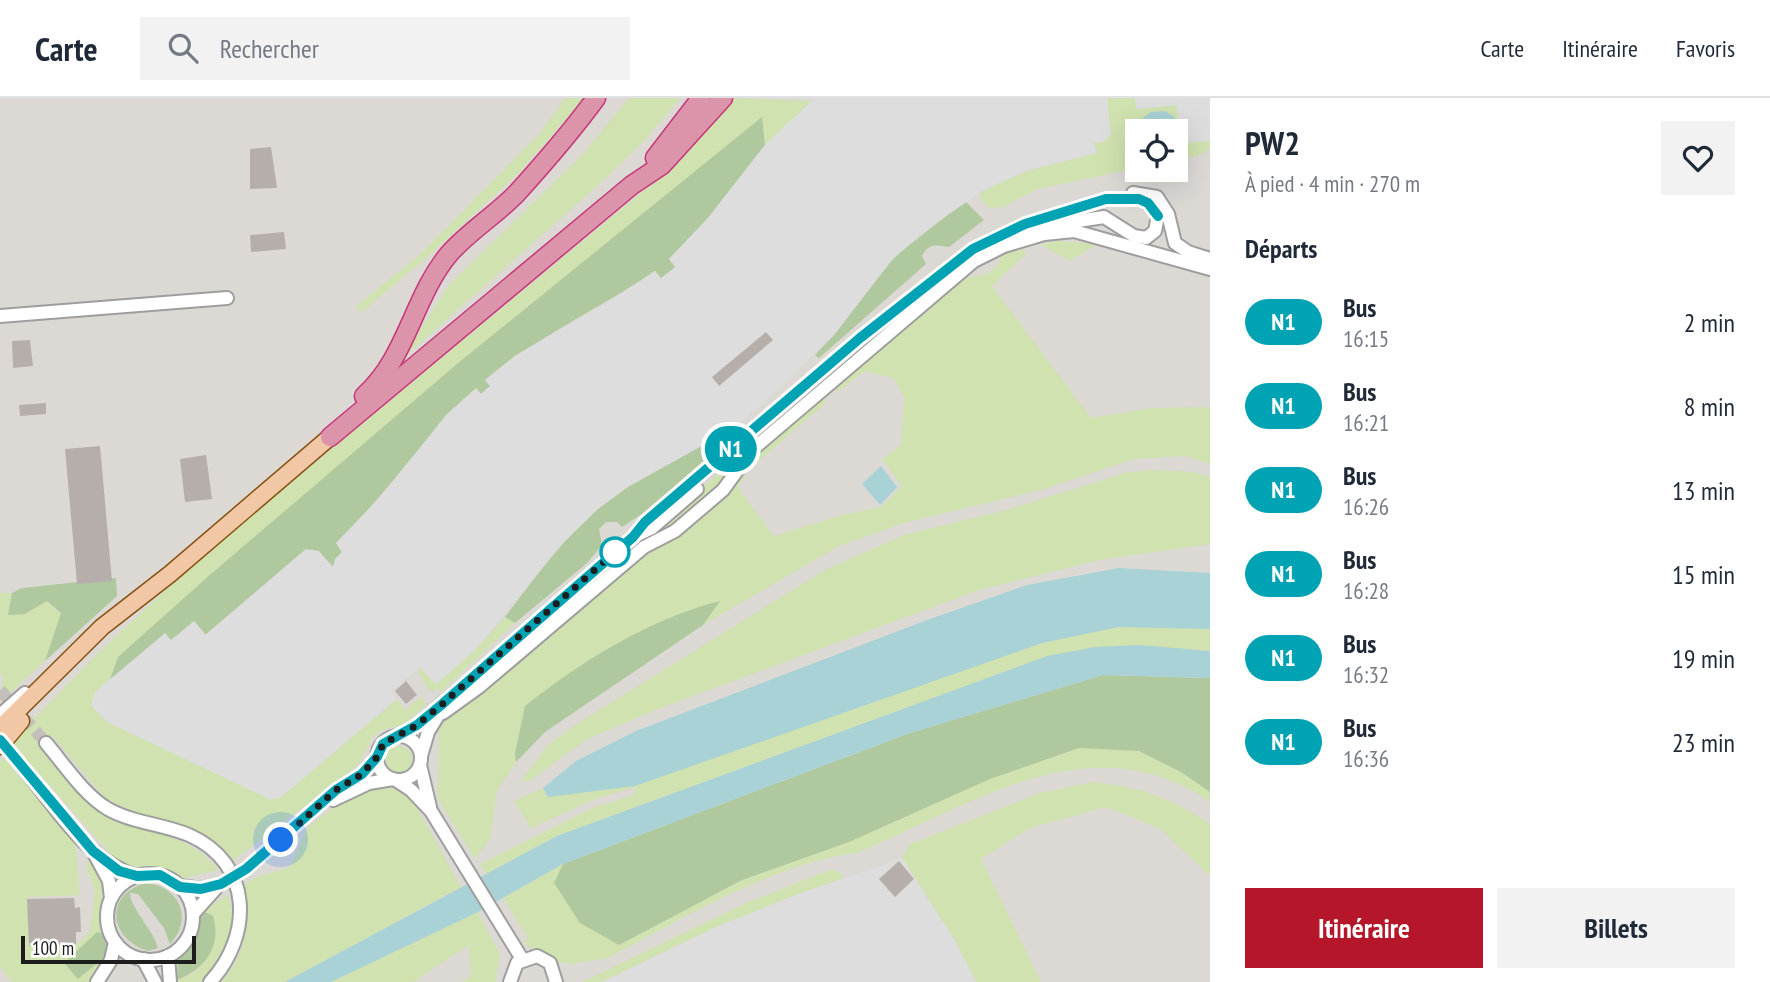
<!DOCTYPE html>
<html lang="fr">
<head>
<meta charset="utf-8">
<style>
	body { margin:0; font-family:"PT Sans Narrow",sans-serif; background:#f2f2f3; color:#1f2937; height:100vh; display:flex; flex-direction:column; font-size:26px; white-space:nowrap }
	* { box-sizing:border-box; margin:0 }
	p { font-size:23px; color:#747a83 }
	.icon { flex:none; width:38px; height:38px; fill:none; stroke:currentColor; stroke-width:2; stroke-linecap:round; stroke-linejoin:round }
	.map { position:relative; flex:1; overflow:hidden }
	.sheet { display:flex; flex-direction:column; background:#fff; width:560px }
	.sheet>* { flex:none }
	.badge { padding:0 14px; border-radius:23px; font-size:24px; line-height:46px }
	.buttons { position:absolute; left:1125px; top:21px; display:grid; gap:14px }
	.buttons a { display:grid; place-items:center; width:63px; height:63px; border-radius:0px; background:#fff; box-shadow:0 7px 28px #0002; font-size:35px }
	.scale { position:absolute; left:21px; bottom:18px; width:175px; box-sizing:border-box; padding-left:7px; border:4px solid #1d1d1d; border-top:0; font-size:19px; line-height:24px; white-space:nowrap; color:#1d1d1d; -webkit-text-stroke:5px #fff; paint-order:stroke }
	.you { position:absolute; width:35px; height:35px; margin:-18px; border:5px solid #fff; border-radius:50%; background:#1a73e8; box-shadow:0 0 0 10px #1a73e833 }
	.map>.badge { position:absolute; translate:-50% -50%; box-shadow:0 0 0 4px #fff }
	h2 { padding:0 35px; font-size:26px; line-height:63px }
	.round { display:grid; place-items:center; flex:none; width:74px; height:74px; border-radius:0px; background:#f2f2f3 }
	.overview { display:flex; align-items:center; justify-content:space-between; height:119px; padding:0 35px }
	h1 { font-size:33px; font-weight:800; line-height:52px }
	.cta { display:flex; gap:14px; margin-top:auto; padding:14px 35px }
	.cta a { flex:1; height:80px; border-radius:0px; background:#b51629; color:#fff; font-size:28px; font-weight:800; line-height:80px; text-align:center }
	.cta a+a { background:#f2f2f3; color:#1f2937 }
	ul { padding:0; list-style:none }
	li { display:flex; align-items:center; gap:21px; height:84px; padding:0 35px }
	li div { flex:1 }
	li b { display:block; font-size:26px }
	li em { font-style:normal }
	li .badge { min-width:77px; font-weight:700; text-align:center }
	header { display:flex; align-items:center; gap:42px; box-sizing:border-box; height:98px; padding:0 35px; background:#fff; border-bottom:2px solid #e0e1e3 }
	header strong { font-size:33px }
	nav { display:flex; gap:38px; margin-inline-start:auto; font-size:24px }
	.search { width:490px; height:63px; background:#f2f2f3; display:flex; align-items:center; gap:18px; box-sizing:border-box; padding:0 24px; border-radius:0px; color:#747a83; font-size:26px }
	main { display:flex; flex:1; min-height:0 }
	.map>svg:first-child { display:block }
</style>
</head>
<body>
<header>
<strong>Carte</strong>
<div class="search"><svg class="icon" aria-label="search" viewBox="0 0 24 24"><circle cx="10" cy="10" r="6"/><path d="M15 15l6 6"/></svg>Rechercher</div>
<nav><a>Carte</a><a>Itinéraire</a><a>Favoris</a></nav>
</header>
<main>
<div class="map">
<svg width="1210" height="884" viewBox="0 0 1210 884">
	<rect width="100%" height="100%" fill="#ede9e4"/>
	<path fill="#dcd9d5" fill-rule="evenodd" d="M0 0H1210V884H0ZM1138 33H1176V72H1138Z"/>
	<g fill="#cfe2af">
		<path d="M565 0H584L520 74 435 152 361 215 356 208 417 159 540 35Z"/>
		<path d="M629 0H680L643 44 605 81 401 262 449 187 583 56Z"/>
		<path d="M732 0 812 3 765 47 762 20 457 266 118 559 110 581 95 594 269 701 280 700 397 601 405 612 421 599 426 606 404 627 381 632 372 640 358 667 231 764 214 745 194 731 125 711 105 700 52 638 39 648C55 665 85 706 103 716 143 739 188 731 218 772L182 781 156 770H131L120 766 25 660 13 671 75 741 80 797 27 799 31 850 78 845 90 834 95 793 86 768 88 762 103 782 101 834H96L107 857 100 872 89 884H12L0 869V664L21 634 98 555 197 463 685 58Z"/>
		<path d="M1107 0H1135L1136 10 1177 7 1180 45 1210 43 1209 51 1200 57 1176 62V33H1138L1137 70 1038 91 1003 109 990 110 982 103 979 95 1026 73 1096 55 1094 45 1111 36Z"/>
		<path d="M1056 143 1098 146 1070 163 1041 147Z"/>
		<path d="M1013 149H1020L1026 156 992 188 1091 320 1151 310 1210 309V366L1185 358 1134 361 1041 392 907 424 839 448 703 527 719 503 608 550 525 608 515 655 516 664 497 693 490 741 475 761 438 701 439 629 629 467 677 437 756 352 815 304 822 301 827 304 749 371 738 390 774 438 842 417 881 409 902 388 882 361 901 347 904 299 894 280 864 273 838 294 836 288 955 183 990 175 1000 164V156Z"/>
		<path d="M743 355 721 389 488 576 473 584Z"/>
		<path d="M1154 372 1192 374 1210 379V446L1099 462 979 492 658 611 587 641 531 682 520 684 547 648 575 627 825 472 904 437 1006 412 1129 374Z"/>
		<path d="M0 495H12L8 516H25L47 503 61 516 45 563 0 604 3 578 0 575Z"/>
		<path d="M505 519 515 525 443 592H429L419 576 420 569 436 586 476 551Z"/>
		<path d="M1179 528 1210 531V553C1151 548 1105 547 1047 558L557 738 486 776 480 766 592 710 634 697 635 689 595 701 531 730 514 703 543 690 548 699 589 693 1042 545 1119 529Z"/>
		<circle cx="399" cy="661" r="13"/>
		<path d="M1079 650 1139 653 1181 674 1210 694V704C1091 622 972 707 857 755 777 764 680 822 608 860L571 866 559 864C548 854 532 854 523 844L528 840 503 800 563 766 554 785 580 825 619 847 742 782 849 744 990 681Z"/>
		<path d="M1093 684C1143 690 1167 698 1210 726V778L1161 731 1106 709 1030 730 981 761 1041 884H976L955 843 902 760 910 746 1040 695Z"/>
		<path d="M376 690H394L413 703 461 789 285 884H221C247 856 251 824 243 788 259 775 271 776 290 769L307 730 346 700Z"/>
		<path d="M832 771 840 774 844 781 716 829 602 884H582L746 805Z"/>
		<path d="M228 797C240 832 223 858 200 884H178L177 882 192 876 204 865 203 813Z"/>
		<path d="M478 814 500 856 496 884H461L471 879 469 847 413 884H331Z"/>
	</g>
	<g fill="#afc89d">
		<path d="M762 19 765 47 708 120 669 161 676 169 661 181 655 173C599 211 538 238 485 282L490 288 481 296 476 291C424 337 387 397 336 445L342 454 333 469 306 451 205 537 171 542 110 581 118 559 211 476 457 266Z"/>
		<path d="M965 103 984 122 949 149C935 147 929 145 922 158L926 166 819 260 815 257 834 237 892 161Z"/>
		<path d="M736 326 740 330 649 411 622 429 617 424H606L599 431 602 447 587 465 515 525 505 519C542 471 577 420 629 388 664 367 702 349 736 326Z"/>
		<path d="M116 480 117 498 45 563 61 515 47 503 25 516 8 517 12 495 22 490Z"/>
		<path d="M720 503 703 527 545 634 516 664 515 655 525 608C584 562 647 522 720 503Z"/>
		<path d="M1103 577 1210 580V694L1181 674 1139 653 1079 650 990 681 849 744 742 782 619 847 580 825 554 785 563 766 910 635Z"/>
		<path d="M145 785C178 787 195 821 170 846L164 830 138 796 130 795C130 810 153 831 158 850L148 853C110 841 103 798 145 785Z"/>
		<path d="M203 813 213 818C222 849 205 871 177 882L178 860 195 836Z"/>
		<path d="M97 834 101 835 106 841 107 857 78 881 64 865Z"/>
	</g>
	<g fill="#ddd">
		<path d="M815 0H1107L1111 36 1103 44 1094 45 1097 55 1026 73 984 92 923 134 892 162 834 237 748 319 707 345 628 389 598 411 556 452 476 551 436 586 420 569 391 593 397 601 280 700 269 701 107 624 91 607 95 594 165 535 171 542 194 523 206 537 306 451 319 453 333 469 335 461 342 454 336 445 383 396 446 317 476 290 481 296 490 288 485 282 516 257 605 206 655 173 661 180 675 169 669 161 708 120 765 47Z"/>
		<path d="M1135 0H1210V43L1180 45 1177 7 1136 11Z"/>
		<path d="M902 760 955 843 976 884H602L716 829 798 796Z"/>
	</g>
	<g fill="#a9d2d6">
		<path d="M1164 13 1175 19 1176 37V33H1140L1143 20 1151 14Z"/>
		<path d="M881 368 897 389 880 407 862 386Z"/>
		<path d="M1119 470 1210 475V531L1119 529 1042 545 635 688 548 699 543 690 576 663 636 633 927 522 1027 487Z"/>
		<path d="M1140 547 1210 553V580L1103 577 910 635 563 766 478 814 331 884H285L557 738 1047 558 1095 549Z"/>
	</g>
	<g fill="#b6aeaa">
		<path d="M271 49 277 90 250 91V51Z"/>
		<path d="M284 134 286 151 251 154 250 137Z"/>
		<path d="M766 234 773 242 719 288 712 279Z"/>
		<path d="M30 242 33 268 13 270 12 243Z"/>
		<path d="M46 305V316L20 318 19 307Z"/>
		<path d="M100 348 112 483 77 486 65 351Z"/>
		<path d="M206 357 212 401 185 404 180 361Z"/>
		<path d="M406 583 417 597 406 606 395 593Z"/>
		<path d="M899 763 914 781 895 799 879 781Z"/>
		<path d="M74 800 75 810 80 809 81 834H76V846L29 848 27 801Z"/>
	</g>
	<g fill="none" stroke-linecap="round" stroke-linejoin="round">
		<g stroke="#c3c0bc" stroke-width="12" stroke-dasharray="12 6" stroke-linecap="butt">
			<path d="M0 592 46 645"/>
			<path d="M0 642 21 667"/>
		</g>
		<defs>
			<g id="minor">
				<path d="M1133 95 1157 99 1168 116 1175 145 1188 154 1210 161"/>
				<path d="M0 218 227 200"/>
				<path d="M637 437 652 430 697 391"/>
				<path d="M443 615 479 589 644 449 675 433 723 392 753 351 974 163 1004 148 1044 136 1074 133 1210 171"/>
				<path d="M0 617 25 595"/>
				<circle cx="399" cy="660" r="22"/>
				<path d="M395 639 417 627 448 601 633 439 645 424 861 240 973 151 1025 126 1106 101H1139L1148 105 1158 118 1155 133 1146 140 1134 138 1104 119 1014 133"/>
				<path d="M46 645C64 666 83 696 108 711 133 725 163 726 189 737 253 765 253 838 210 884"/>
				<path d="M421 658 428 634 442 611"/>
				<path d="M21 667C53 705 86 763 137 778"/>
				<path d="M420 667 430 709"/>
				<path d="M396 682 411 692 431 713 522 861"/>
				<path d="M333 702 369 685 393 681"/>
				<path d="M95 757 109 783 111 800"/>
				<path d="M246 771 336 692 362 676 377 659"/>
				<circle cx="150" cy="819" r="43"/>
				<path d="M180 788 201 791 221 786"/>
				<path d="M193 816 218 788"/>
				<path d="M168 858 170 884"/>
				<path d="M143 861 155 884"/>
				<path d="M97 884 111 862 115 844"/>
				<path d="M510 884 517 865 537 858 550 865 556 884"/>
			</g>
			<g id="major">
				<path d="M0 630 102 529 170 476 330 339"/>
				<path d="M0 648 21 623"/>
			</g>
			<g id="highway">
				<path d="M655 60 701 0"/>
				<path d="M364 298C407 260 413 199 449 156 469 133 496 117 517 95 545 64 572 33 596 0"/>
				<path d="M330 339 632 87 662 67 723 0"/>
			</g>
		</defs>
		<use href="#minor" stroke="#9e9e9e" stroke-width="16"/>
		<use href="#major" stroke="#865110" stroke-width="19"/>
		<use href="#highway" stroke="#c53779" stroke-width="21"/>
		<use href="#minor" stroke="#fff" stroke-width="12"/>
		<use href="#major" stroke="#f1c7a5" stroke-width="16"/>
		<use href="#highway" stroke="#dc94aa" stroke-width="18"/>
		<defs>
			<path id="minor-bridge" d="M221 786 246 771"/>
		</defs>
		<use href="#minor-bridge" stroke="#9e9e9e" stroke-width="16" stroke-linecap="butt"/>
		<use href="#minor-bridge" stroke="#fff" stroke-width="12"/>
	</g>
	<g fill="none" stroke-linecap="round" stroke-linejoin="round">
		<defs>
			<path id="line" d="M0 642 93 753 119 773 137 778 160 777 180 789 201 791 221 786 246 771 336 692 362 676 377 659 383 646 417 627 440 608 633 439 645 424 860 240 973 151 1025 126 1106 101H1139L1148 105 1158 118"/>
		</defs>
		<use href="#line" stroke="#fff" stroke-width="16"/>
		<use href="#line" stroke="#00a3b4" stroke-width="10"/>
		<path stroke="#1d1d1d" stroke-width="7" stroke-dasharray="0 12.6" d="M281 742 336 692 362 676 377 659 383 646 417 627 440 608 622 448 615 454"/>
	</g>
	<circle fill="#fff" stroke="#00a3b4" stroke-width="3.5" cx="615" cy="454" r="14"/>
</svg>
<div class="buttons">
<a><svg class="icon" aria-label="locate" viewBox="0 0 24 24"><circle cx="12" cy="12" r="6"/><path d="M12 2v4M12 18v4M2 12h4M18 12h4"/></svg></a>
</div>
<div class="scale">100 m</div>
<div class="you" style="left:281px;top:742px"></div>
<b class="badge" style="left:731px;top:351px;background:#00a3b4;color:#fff">N1</b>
</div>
<section class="sheet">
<div class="overview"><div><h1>PW2</h1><p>À pied · 4 min · 270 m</p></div><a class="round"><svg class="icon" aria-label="heart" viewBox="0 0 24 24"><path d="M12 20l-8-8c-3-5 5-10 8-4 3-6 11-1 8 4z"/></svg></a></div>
<h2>Départs</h2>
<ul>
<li><span class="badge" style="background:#00a3b4;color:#fff">N1</span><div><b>Bus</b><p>16:15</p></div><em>2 min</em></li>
<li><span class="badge" style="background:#00a3b4;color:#fff">N1</span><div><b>Bus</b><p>16:21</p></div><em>8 min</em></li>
<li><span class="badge" style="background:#00a3b4;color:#fff">N1</span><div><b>Bus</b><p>16:26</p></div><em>13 min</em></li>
<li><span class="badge" style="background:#00a3b4;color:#fff">N1</span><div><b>Bus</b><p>16:28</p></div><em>15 min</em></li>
<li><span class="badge" style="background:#00a3b4;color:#fff">N1</span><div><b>Bus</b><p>16:32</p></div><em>19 min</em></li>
<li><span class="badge" style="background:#00a3b4;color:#fff">N1</span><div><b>Bus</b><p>16:36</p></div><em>23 min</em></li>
</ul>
<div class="cta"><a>Itinéraire</a><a>Billets</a></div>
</section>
</main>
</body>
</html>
